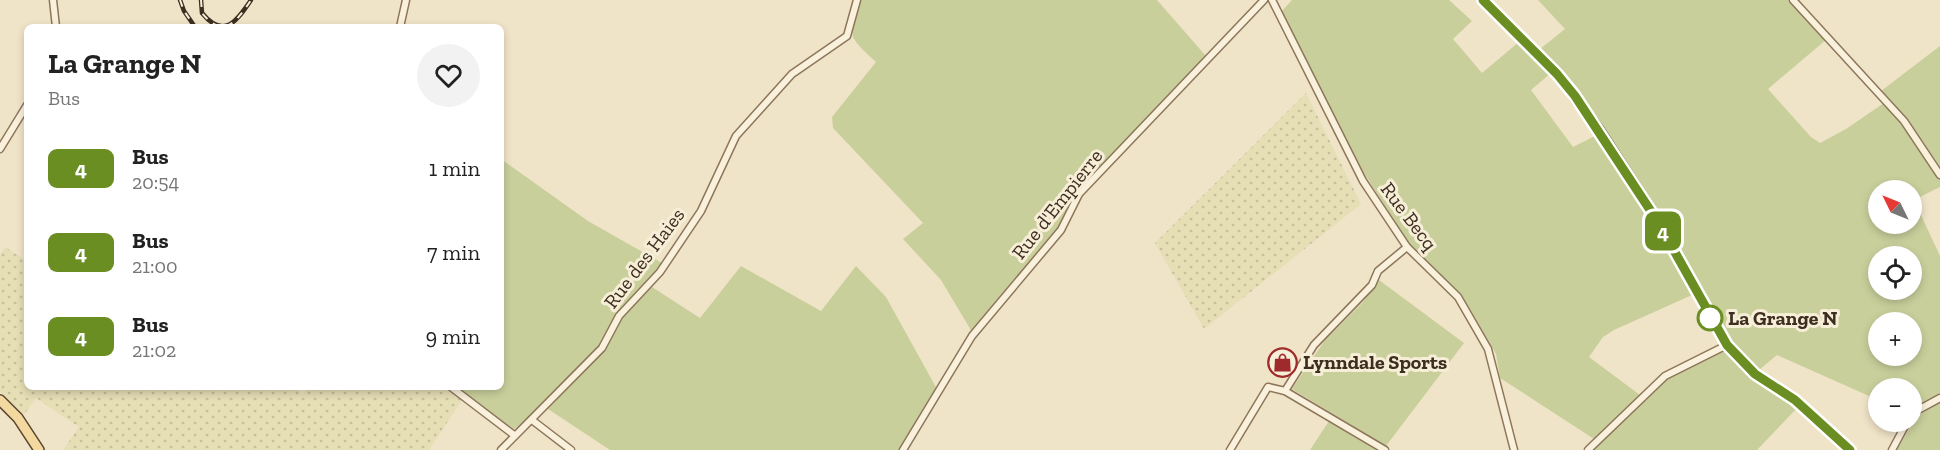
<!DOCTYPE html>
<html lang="en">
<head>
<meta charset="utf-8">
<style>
	body { margin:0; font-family:"Zilla Slab",serif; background:#f2f2f2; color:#222; height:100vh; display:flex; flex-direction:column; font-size:22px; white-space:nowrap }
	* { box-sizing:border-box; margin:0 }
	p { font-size:20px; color:#767676 }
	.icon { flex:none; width:33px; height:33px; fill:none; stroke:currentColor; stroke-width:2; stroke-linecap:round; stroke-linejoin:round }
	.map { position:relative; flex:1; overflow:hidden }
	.drawer { position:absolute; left:24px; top:24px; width:480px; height:366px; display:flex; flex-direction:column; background:#fff; border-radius:9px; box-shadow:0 3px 9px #0003 }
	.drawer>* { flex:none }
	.badge { padding:0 12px; border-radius:9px; font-size:21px; line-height:39px }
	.needle { width:39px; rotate:313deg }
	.fabs { position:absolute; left:1868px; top:180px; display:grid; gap:12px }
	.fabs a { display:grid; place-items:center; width:54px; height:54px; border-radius:50%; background:#fff; box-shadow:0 3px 9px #0003; font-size:30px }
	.map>.badge { position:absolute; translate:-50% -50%; box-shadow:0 0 0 3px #fff }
	.round { display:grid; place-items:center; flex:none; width:63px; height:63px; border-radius:32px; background:#f2f2f2 }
	.headline { display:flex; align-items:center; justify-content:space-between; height:102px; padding:0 24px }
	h1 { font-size:28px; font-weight:700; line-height:45px }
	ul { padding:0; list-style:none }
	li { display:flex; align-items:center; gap:18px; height:84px; padding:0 24px }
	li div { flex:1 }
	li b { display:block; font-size:22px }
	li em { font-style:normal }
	li .badge { min-width:66px; font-weight:700; text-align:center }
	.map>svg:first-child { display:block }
</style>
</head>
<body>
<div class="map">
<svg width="1940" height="450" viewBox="0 0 1940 450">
	<defs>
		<pattern id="farmland-dots" width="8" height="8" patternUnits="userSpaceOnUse" patternTransform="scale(1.5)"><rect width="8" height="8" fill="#e6deb5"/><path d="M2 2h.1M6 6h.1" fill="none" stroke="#c6bf9b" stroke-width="1.8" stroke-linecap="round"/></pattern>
	</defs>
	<rect width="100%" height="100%" fill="#f0e4c8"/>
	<g fill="url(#farmland-dots)">
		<path d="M1306 93 1361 204 1204 329 1155 243Z"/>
		<path d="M5 247 27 261V387H295L302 394 310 387H445L462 400 429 450H63L79 427 36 398 24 415 0 392V255Z"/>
	</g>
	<g fill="#c9cf9b" fill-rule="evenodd">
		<path d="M860 0H1157L1206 56 1073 197 1060 226 972 332 941 280 903 239 923 223 833 128 832 117 876 62C846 34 849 38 860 0Z"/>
		<path d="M1292 0H1449L1472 21 1453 39 1482 73 1520 41 1551 73 1531 90 1573 147 1599 134 1692 295 1614 330 1603 337 1589 357 1640 395 1594 439 1500 378 1496 354 1462 295 1409 243 1360 167 1282 11Z"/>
		<path d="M1538 0H1788L1827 39 1768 89 1811 137 1820 143 1846 129 1884 103 1903 122 1940 179V187L1914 200 1940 256V395L1911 415V388H1878V400L1777 355 1759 370C1721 339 1700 291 1676 250 1637 180 1597 106 1540 49L1565 29ZM1878 190H1911V224H1878ZM1878 256H1911V290H1878ZM1878 322H1911V356H1878Z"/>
		<path d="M1940 46V169L1907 119 1881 91Z"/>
		<path d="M501 159 588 221 662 263C631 314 563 396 514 429L457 387H501Z"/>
		<path d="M741 266 821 311 856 266 886 297 937 389 899 450H610L548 409 610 342 622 317 652 287 700 318Z"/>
		<path d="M1379 280 1464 343 1386 446 1292 389 1325 340 1362 303Z"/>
		<path d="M1725 349 1746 374 1798 407 1757 450H1592L1666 379Z"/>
		<path d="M1940 402V450H1897L1916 417Z"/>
		<path d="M1329 421 1377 450H1310Z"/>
	</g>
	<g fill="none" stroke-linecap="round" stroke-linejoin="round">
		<defs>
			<g id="minor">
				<path d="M53 0 56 27"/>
				<path d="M1272 0 1363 181 1407 247 1458 297 1488 349 1514 450"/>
				<path d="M1793 0 1904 121 1940 175"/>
				<path d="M400 27 406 0"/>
				<path d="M0 149 27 105"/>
				<path d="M451 387 514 435"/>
				<path d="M1285 391 1314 345 1372 285 1378 271 1407 247"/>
				<path d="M1911 417 1918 410 1940 398"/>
				<path d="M532 420 571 450"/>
				<path d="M501 450 602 348 619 316 660 272 701 211 736 136 792 74 847 36 857 0"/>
				<path d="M903 450 972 336 1061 230 1079 194 1264 0"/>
				<path d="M1230 450 1268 387 1285 391 1385 450"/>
				<path d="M1588 450 1665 376 1727 345"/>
				<path d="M1892 450 1907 422"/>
			</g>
			<g id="primary">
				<path d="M1483 0 1557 73 1599 130 1658 221 1727 345 1755 374 1795 400 1850 450"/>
				<path d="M0 400 18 418 39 450"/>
			</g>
		</defs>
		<use href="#minor" stroke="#8d765c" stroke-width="9"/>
		<use href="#primary" stroke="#5b4430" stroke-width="12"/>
		<use href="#minor" stroke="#faf1dc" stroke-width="6"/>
		<use href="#primary" stroke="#f3d9a0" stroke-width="9"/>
		<defs>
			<g id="rail">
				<path d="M180 0 184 11 195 27"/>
				<path d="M201 0 202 13C224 40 237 21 251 0"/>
			</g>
		</defs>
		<use href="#rail" stroke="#3d2e20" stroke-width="4.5"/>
		<use href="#rail" stroke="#f7eed8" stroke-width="2" stroke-dasharray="7" stroke-linecap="butt"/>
	</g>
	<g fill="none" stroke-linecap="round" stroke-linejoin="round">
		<defs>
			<path id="line" d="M1483 0 1557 74 1575 96 1658 222 1727 345 1755 374 1795 400 1850 450"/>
		</defs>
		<use href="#line" stroke="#fff" stroke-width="14"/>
		<use href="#line" stroke="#6b8e23" stroke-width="9"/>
	</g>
	<defs>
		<symbol id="shop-ring" viewBox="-11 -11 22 22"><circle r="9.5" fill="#f7eed8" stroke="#9e2a2b" stroke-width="1.5"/><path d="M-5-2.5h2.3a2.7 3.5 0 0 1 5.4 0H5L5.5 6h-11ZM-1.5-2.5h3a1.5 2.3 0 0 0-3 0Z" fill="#9e2a2b"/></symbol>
	</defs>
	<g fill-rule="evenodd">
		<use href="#shop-ring" x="1266" y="346" width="33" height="33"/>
	</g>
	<circle fill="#fff" stroke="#6b8e23" stroke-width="3" cx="1710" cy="318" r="12"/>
	<g text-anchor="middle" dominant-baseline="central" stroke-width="6" stroke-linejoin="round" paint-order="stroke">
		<g font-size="20" fill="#3d2e20" stroke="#f7eed8">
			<text transform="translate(1057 204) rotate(-52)">Rue d'Empierre</text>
			<text transform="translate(1409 216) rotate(53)">Rue Becq</text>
			<text transform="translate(644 258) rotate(-53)">Rue des Haies</text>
		</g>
		<g font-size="20" font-weight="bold" fill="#3d2e20" stroke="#f7eed8" text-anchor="start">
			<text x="1728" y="318">La Grange N</text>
		</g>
		<g font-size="20" font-weight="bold" fill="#3d2e20" stroke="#f7eed8" text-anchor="start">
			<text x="1303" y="362">Lynndale Sports</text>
		</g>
	</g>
</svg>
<div class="fabs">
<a><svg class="needle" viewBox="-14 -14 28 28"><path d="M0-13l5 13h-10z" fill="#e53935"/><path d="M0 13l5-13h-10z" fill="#767676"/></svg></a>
<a><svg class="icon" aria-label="locate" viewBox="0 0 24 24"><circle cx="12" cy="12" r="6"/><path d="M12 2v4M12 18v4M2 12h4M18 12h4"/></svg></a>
<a>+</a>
<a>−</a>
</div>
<b class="badge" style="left:1663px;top:231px;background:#6b8e23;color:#fff">4</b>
<section class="drawer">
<div class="headline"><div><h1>La Grange N</h1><p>Bus</p></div><a class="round"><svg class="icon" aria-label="heart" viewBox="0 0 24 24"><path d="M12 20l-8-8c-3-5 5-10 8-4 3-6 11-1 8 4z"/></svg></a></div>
<ul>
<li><span class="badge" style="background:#6b8e23;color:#fff">4</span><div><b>Bus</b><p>20:54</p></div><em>1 min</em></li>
<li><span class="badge" style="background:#6b8e23;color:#fff">4</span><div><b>Bus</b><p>21:00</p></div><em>7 min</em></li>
<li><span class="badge" style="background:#6b8e23;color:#fff">4</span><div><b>Bus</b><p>21:02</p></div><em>9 min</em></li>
</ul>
</section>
</div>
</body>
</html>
